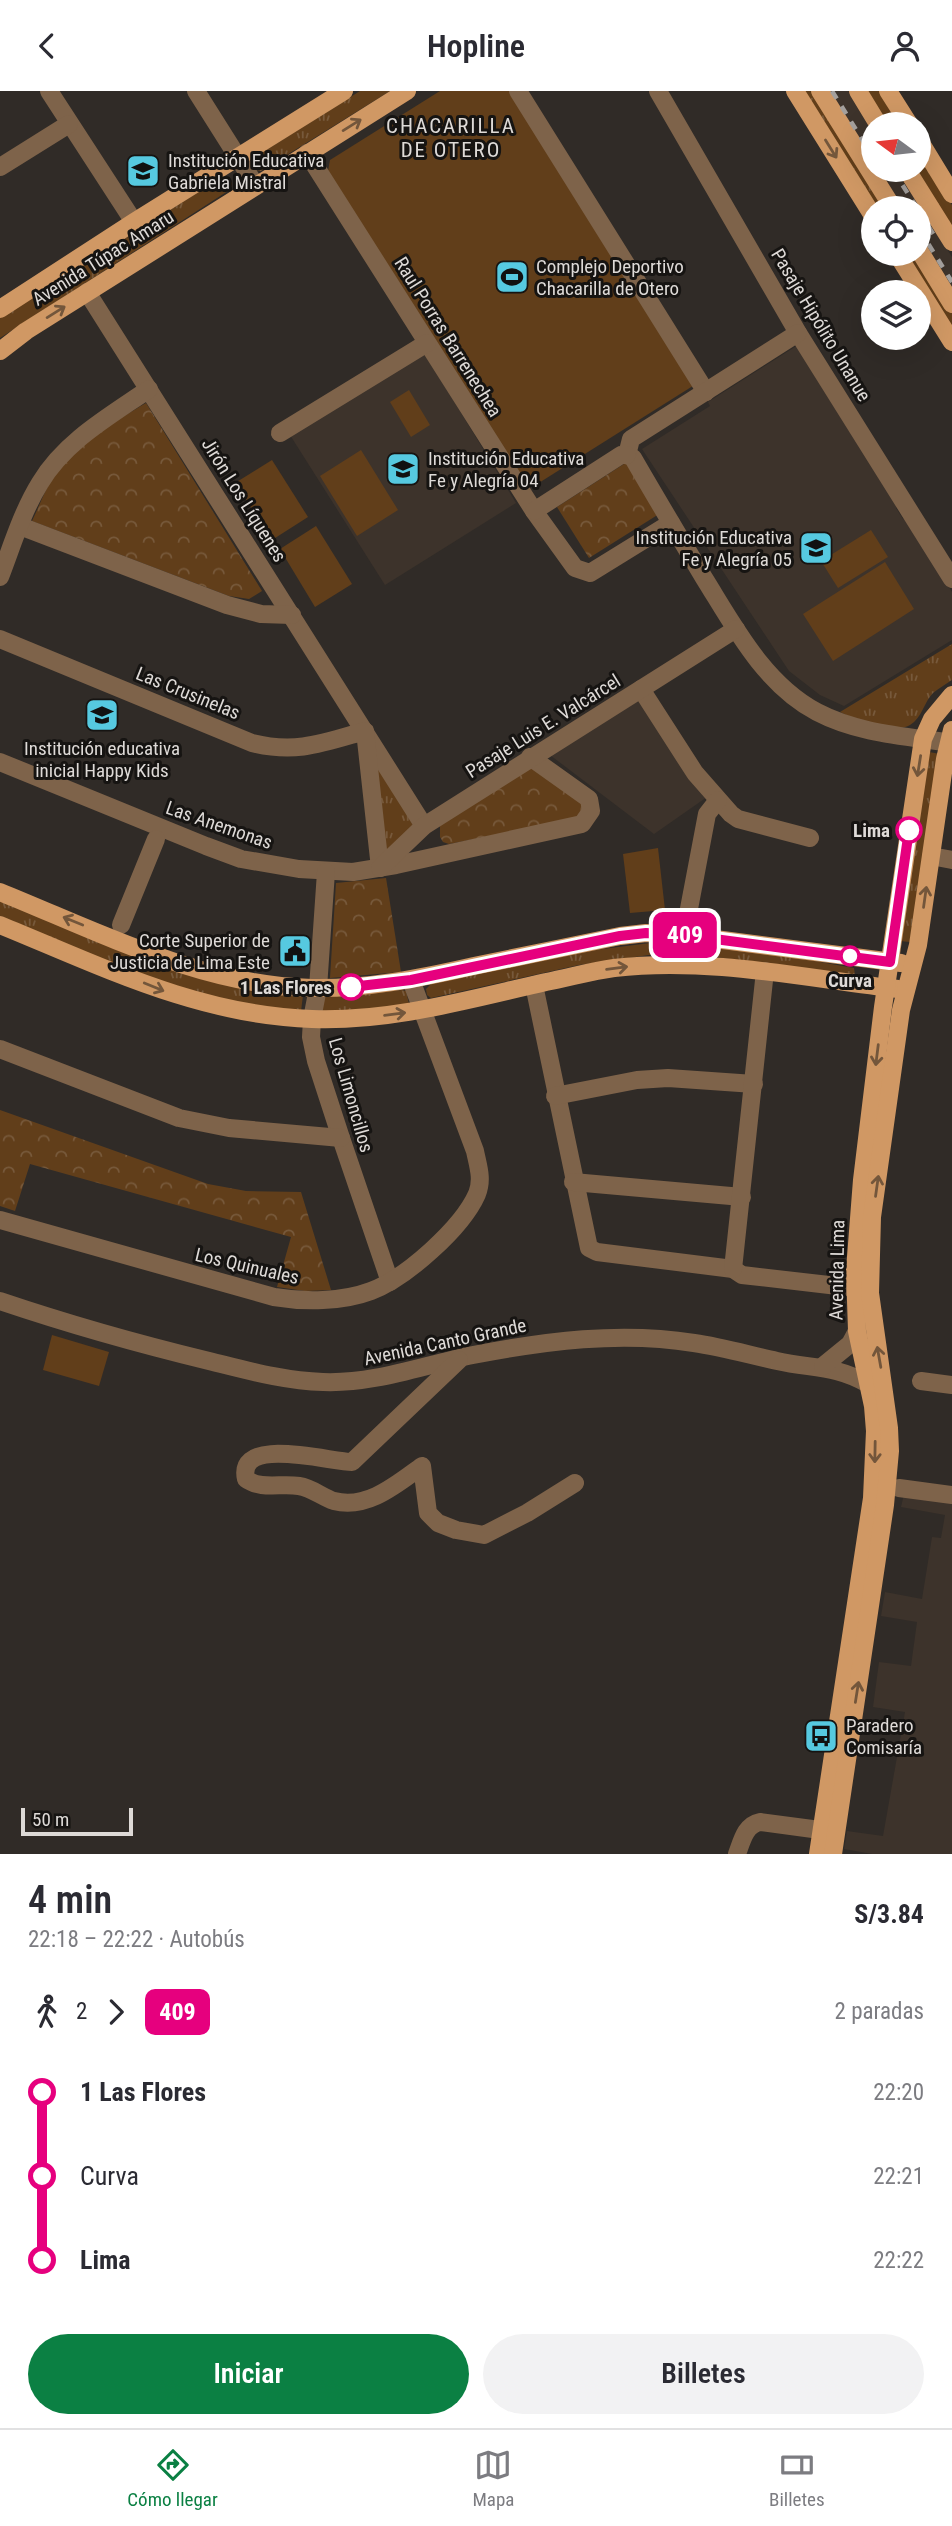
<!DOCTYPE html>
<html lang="es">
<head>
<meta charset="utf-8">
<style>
	body { margin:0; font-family:"Roboto Condensed",sans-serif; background:#f2f2f3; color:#2b2b33; height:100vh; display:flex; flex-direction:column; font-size:26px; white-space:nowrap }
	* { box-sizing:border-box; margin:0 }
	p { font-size:23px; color:#7c7c81 }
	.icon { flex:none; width:38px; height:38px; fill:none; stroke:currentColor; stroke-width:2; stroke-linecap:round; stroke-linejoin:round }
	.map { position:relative; height:1763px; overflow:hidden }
	.panel { display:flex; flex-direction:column; background:#fff; flex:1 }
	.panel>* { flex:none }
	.badge { padding:0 14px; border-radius:10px; font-size:24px; line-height:46px }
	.needle { width:46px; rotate:285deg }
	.controls { position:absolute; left:861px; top:21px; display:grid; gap:14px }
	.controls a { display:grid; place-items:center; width:70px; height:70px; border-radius:50%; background:#fff; box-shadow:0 7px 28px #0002; font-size:35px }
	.scale { position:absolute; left:21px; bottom:18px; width:112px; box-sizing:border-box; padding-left:7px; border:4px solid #dedad7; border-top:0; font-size:19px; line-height:24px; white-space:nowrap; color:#dedad7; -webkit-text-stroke:5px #161412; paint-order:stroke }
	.map>.badge { position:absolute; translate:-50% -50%; box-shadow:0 0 0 4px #fff }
	.legs { display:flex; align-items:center; gap:10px; height:77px; padding:0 28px; font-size:23px }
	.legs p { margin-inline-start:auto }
	.overview { display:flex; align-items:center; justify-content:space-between; height:119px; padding:0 28px }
	h1 { font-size:38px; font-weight:600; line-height:52px }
	.button { display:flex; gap:14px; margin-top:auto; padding:14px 28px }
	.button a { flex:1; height:80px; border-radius:42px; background:#0b8043; color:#fff; font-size:28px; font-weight:600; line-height:80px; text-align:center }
	.button a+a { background:#f2f2f3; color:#2b2b33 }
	ul { padding:0 28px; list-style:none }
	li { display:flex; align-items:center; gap:24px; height:84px; font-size:26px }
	li i { display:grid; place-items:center; width:10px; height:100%; margin:0 9px; background:currentColor }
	li i::after { content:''; width:18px; height:18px; margin:-9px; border:5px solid; border-radius:50%; background:#fff }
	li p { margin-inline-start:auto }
	li:first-child i { background:linear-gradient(#0000 50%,currentColor 0) }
	li:last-child i { background:linear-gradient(currentColor 50%,#0000 0) }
	header { display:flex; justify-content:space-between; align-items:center; height:91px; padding:0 28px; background:#fff; font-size:32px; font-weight:600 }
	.menu { display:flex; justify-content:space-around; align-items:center; height:98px; border-top:2px solid #e1e1e2; background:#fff; font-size:19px; color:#7c7c81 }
	.menu a { display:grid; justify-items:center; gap:4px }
	.menu .current { color:#0b8043 }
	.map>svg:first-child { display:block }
</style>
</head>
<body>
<header><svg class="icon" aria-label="back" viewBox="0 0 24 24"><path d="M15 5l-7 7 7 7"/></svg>Hopline<svg class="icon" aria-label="person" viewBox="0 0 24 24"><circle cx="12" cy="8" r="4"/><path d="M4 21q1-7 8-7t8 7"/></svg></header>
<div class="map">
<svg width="952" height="1763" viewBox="0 0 952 1763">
	<defs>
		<pattern id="grass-tufts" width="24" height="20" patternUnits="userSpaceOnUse" patternTransform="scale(1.75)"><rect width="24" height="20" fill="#613e1a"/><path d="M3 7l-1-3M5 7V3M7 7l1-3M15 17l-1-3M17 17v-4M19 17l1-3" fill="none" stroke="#77593b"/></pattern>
		<pattern id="park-crowns" width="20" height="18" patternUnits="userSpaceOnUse" patternTransform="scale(1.75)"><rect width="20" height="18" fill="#613e1a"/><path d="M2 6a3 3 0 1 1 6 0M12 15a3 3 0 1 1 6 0" fill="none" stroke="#77593b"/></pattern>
	</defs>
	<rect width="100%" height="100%" fill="#302b27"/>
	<g fill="#3d332b">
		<path d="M829 0H849L873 39V72Z"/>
		<path d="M878 79H898L952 166V198L919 145V117H902Z"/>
		<path d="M798 254 898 414 896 417 903 428 907 429 952 501V549L844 615 820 604 789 580 642 358 710 315 708 311Z"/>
		<path d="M424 261 516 412 385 494 290 344Z"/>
		<path d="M644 606 707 706 654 743 550 664Z"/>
		<path d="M904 1403 952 1411V1763H872L844 1758 847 1740 883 1745 905 1621 873 1616 879 1571 911 1575 917 1531 881 1525 885 1501 922 1508 932 1446 941 1447 945 1424 901 1416Z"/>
	</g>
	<g fill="url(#grass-tufts)">
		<path d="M360 0H390L261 80 256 79 253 71 255 66Z"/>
		<path d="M798 0H813L887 117H873Z"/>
		<path d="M867 0H881L902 33H887Z"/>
		<path d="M919 61 952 114V138L915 79H919Z"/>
		<path d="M222 86 228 87 232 92 231 98 0 247V227Z"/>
		<path d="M899 163H916L952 220V248Z"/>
		<path d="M952 553V589C946 593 939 597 933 602 924 611 922 627 910 634 896 643 854 628 840 621Z"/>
		<path d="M372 659 413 734 386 760Z"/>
		<path d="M929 661 940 663 910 851 900 850Z"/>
		<path d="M0 808 303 904 301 920C197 917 95 863 0 825Z"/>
		<path d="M658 851C724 854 790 865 854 877L855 884 715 866 656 863 579 874 431 907 427 904 426 898 431 893 579 861Z"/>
		<path d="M402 899 406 900 409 913 405 915 323 921V906Z"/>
	</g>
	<g fill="url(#park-crowns)">
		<path d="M146 312 262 500 249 508 229 505 32 430C40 414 46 395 57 381 79 351 114 331 146 312Z"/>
		<path d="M627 371 659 423 589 467 557 416Z"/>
		<path d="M531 676 584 714 583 721 576 728 449 753 443 751 440 746V734Z"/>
		<path d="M386 787 401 881 330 887 336 792Z"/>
		<path d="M0 1019 208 1093 246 1100 301 1101 331 1199 305 1200 277 1196 291 1146 30 1073 15 1120 0 1115Z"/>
	</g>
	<g fill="#613e1a">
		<path d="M440 0H514L696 293 534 395 525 394 328 80 330 69Z"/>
		<path d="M409 299 430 334 411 346 390 311Z"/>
		<path d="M361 359 398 419 357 445 320 385Z"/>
		<path d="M272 369 308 426 272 449 235 392Z"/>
		<path d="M316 435 352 493 315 516 280 458Z"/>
		<path d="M871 439 888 466 838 497 821 470Z"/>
		<path d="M885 471 914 518 833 570 803 523Z"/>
		<path d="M658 757 665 819 630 822 623 763Z"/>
		<path d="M52 1244 109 1261 99 1295 43 1279Z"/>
	</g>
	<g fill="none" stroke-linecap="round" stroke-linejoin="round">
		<g stroke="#7e634a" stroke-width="18">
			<path d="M49 0 134 131"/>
			<path d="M196 0 256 95"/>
			<path d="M518 0 706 301"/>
			<path d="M658 0 798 242 952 488"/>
			<path d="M307 62 534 420 575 477 590 482 671 432"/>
			<path d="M0 76 69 33"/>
			<path d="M87 201 424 735"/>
			<path d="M280 342 427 252"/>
			<path d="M627 364 633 367C656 407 680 447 704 487 734 535 764 593 817 621 859 643 906 645 952 652"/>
			<path d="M627 364 631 348 798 242"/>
			<path d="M534 420 621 364H627"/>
			<path d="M20 435 227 514 261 523 292 524"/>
			<path d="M0 486C12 455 22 421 40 392 65 350 110 325 149 298"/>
			<path d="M0 548 252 652C296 663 323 652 365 640L380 777"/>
			<path d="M641 598 695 682 731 723 738 728 810 747"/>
			<path d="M0 671 206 755 241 768 299 778 353 781 396 774 582 733 591 720 589 708 530 666"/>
			<path d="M931 765 952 769"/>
			<path d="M380 777 424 735 736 538"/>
			<path d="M326 781 318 897 312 928 311 946 316 970 341 1047 390 1191"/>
			<path d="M121 834 156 748"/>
			<path d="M684 844 707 723 718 709"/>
			<path d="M534 894 589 1157 597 1161 733 1178 742 1184 855 1197"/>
			<path d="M0 958 179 1027 229 1037 341 1047"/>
			<path d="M555 1005 637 989 668 987 754 993"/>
			<path d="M573 1091 742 1106"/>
			<path d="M0 1129 274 1206C304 1211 342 1211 371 1200 406 1187 462 1137 477 1103 483 1088 478 1075 475 1060L411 889"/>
			<path d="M733 1178 765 880"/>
			<path d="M0 1210C68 1233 139 1253 209 1270 246 1279 284 1290 323 1291 375 1293 423 1274 473 1264 546 1250 620 1240 694 1252 722 1256 749 1264 777 1270 812 1278 835 1274 868 1293"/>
			<path d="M459 1269 352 1371C330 1371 236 1344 246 1388 261 1399 281 1392 299 1395 312 1397 322 1406 334 1410 367 1419 397 1393 422 1375L428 1422 438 1432 456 1439 484 1444 527 1422 575 1392"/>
			<path d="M823 1275 850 1253 857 1240 867 1238"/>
			<path d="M921 1290 952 1294"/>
			<path d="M899 1397 952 1404"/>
			<path d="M737 1763C742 1750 745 1734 760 1731L835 1741"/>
		</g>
		<g stroke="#d09864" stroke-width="18">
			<path d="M795 0 873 125"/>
			<path d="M820 0 893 117"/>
			<path d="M858 0 878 33"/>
			<path d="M888 0 909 33"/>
			<path d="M919 49 952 103"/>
			<path d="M907 79 952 151"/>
			<path d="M919 159 952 213"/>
			<path d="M897 163 952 251"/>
			<path d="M0 218 134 131 344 0"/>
			<path d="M0 260 26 240 407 0"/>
			<path d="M0 801C99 841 203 895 312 897 367 898 421 887 474 875 523 865 571 855 620 845L646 842 684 844 901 872"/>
			<path d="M0 834C103 876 198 924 312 928 391 931 470 908 546 891 568 887 591 880 614 877 708 866 804 887 898 898"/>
			<path d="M818 1763 872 1407 875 1340 873 1315 857 1240 855 1179 862 1089 883 916 923 648 932 628 952 604"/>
			<path d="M833 1763 885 1414 890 1360 889 1337 870 1202 872 1126 901 919 918 854 945 668 952 639"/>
		</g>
		<g stroke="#a4a09d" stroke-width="4.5" stroke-dasharray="9 9" stroke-linecap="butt">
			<path d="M832 0 873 66"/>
			<path d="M893 79 917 117"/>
			<path d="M919 120 935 146"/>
			<path d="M919 138 952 191"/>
		</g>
	</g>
	<defs><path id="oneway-shaft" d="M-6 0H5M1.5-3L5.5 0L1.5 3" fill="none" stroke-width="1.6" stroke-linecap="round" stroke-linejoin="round" transform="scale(1.75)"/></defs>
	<g stroke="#73563b">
		<use href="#oneway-shaft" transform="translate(352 34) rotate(-32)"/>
		<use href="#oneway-shaft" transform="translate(831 58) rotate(58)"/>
		<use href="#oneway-shaft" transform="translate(56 221) rotate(-32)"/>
		<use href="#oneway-shaft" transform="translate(919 675) rotate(99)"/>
		<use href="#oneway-shaft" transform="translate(925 806) rotate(-82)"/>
		<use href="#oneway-shaft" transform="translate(73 830) rotate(-158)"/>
		<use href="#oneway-shaft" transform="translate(617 877) rotate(-7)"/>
		<use href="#oneway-shaft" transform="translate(154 896) rotate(22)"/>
		<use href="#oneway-shaft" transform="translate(395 923) rotate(-7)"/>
		<use href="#oneway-shaft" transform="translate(877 964) rotate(97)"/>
		<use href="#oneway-shaft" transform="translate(877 1095) rotate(-82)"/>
		<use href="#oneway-shaft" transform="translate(879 1266) rotate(-100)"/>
		<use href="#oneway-shaft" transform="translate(875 1361) rotate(91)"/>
		<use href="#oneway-shaft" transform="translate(857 1601) rotate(-81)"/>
	</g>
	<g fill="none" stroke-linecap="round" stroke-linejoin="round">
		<defs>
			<path id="line-1" d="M351 896 411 889 620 845 646 842 684 844 890 871 909 739"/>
		</defs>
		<use href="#line-1" stroke="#fff" stroke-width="16"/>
		<use href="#line-1" stroke="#e6007e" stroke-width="10"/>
	</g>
	<defs>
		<symbol id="school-square" viewBox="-11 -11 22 22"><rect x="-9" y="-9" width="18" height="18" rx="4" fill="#56c9e0" stroke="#161412"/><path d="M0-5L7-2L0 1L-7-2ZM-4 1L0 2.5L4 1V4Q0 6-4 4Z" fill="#111"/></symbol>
		<symbol id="stadium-square" viewBox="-11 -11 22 22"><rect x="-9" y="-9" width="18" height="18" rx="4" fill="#56c9e0" stroke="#161412"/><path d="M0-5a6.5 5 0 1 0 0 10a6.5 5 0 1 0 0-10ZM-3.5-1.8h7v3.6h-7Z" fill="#111"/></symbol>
		<symbol id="civic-square" viewBox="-11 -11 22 22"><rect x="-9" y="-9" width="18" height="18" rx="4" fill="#56c9e0" stroke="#161412"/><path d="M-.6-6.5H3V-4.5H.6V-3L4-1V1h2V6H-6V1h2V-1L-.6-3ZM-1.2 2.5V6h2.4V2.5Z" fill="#111"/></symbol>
		<symbol id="bus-square" viewBox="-11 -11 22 22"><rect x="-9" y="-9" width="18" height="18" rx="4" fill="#56c9e0" stroke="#161412"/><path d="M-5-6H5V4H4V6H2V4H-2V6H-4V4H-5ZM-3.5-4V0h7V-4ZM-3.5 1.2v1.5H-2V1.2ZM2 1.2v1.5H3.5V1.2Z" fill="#111"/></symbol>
	</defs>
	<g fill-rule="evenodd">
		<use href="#school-square" x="124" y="61" width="38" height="38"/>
		<use href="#stadium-square" x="493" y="167" width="38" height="38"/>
		<use href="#school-square" x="384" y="359" width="38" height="38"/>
		<use href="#school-square" x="797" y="438" width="38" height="38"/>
		<use href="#school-square" x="83" y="605" width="38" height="38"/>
		<use href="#civic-square" x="276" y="841" width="38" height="38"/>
		<use href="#bus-square" x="802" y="1626" width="38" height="38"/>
	</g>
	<g fill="#fff" stroke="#e6007e" stroke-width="3.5">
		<circle cx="909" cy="739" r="12"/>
		<circle cx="850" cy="865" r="9"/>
		<circle cx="351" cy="896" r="12"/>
	</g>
	<g text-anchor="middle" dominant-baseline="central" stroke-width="6" stroke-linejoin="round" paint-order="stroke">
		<g font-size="19" fill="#dedad7" stroke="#161412" text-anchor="start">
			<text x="168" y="69">Institución Educativa<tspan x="168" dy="22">Gabriela Mistral</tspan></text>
			<text x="536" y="175">Complejo Deportivo<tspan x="536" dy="22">Chacarilla de Otero</tspan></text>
			<text x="428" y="367">Institución Educativa<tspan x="428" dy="22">Fe y Alegría 04</tspan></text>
			<text x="792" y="446" text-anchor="end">Institución Educativa<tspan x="792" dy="22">Fe y Alegría 05</tspan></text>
			<text x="102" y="657" text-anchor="middle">Institución educativa<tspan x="102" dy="22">inicial Happy Kids</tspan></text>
			<text x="270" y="849" text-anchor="end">Corte Superior de<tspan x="270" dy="22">Justicia de Lima Este</tspan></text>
			<text x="846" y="1634">Paradero<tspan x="846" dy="22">Comisaría</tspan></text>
		</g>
		<g font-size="19" fill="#dedad7" stroke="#161412">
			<text transform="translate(103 167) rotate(-32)">Avenida Túpac Amaru</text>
			<text transform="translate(821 234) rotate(59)">Pasaje Hipólito Unanue</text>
			<text transform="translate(448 246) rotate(58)">Raul Porras Barrenechea</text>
			<text transform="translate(244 409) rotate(58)">Jirón Los Líquenes</text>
			<text transform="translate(188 602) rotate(22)">Las Crusinelas</text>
			<text transform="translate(543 635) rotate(-32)">Pasaje Luis E. Valcárcel</text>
			<text transform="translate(219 734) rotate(19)">Las Anemonas</text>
			<text transform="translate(351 1004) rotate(74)">Los Limoncillos</text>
			<text transform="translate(247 1175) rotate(13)">Los Quinuales</text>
			<text transform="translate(837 1179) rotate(-89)">Avenida Lima</text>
			<text transform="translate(445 1251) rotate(-12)">Avenida Canto Grande</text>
		</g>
		<g font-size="19" font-weight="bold" fill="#dedad7" stroke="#161412" text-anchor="end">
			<text x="890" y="739">Lima</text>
			<text x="850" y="889" text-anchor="middle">Curva</text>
			<text x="332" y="896">1 Las Flores</text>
		</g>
		<g font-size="21" letter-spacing="2" fill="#dedad7" stroke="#161412">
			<text x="451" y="35">CHACARILLA<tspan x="451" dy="24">DE OTERO</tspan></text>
		</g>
	</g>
</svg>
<div class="controls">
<a><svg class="needle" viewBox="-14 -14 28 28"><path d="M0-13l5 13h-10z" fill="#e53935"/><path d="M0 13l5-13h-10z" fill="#7c7c81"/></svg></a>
<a><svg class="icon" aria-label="locate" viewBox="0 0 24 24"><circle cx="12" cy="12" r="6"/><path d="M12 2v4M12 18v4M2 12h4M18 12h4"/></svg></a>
<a><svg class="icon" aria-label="layers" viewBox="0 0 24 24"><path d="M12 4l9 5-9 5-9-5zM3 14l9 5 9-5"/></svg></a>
</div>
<div class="scale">50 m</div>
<b class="badge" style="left:685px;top:844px;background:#e6007e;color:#fff">409</b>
</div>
<section class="panel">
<div class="overview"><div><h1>4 min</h1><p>22:18 – 22:22 · Autobús</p></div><b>S/3.84</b></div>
<div class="legs"><svg class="icon" aria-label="walk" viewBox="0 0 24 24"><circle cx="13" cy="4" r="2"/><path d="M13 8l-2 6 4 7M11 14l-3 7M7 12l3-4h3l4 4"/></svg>2<svg class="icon" aria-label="forward" viewBox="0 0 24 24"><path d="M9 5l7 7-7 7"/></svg><b class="badge" style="background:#e6007e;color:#fff">409</b><p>2 paradas</p></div>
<ul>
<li><i style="color:#e6007e"></i><b>1 Las Flores</b><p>22:20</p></li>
<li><i style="color:#e6007e"></i><span>Curva</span><p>22:21</p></li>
<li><i style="color:#e6007e"></i><b>Lima</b><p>22:22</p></li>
</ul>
<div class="button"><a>Iniciar</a><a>Billetes</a></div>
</section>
<nav class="menu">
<a class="current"><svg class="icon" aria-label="directions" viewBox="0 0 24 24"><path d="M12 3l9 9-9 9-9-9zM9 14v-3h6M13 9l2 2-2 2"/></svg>Cómo llegar</a>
<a><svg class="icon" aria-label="map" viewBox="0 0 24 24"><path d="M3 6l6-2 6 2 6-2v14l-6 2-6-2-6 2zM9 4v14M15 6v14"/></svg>Mapa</a>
<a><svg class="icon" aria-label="tickets" viewBox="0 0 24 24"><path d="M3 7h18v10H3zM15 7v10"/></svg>Billetes</a>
</nav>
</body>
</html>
